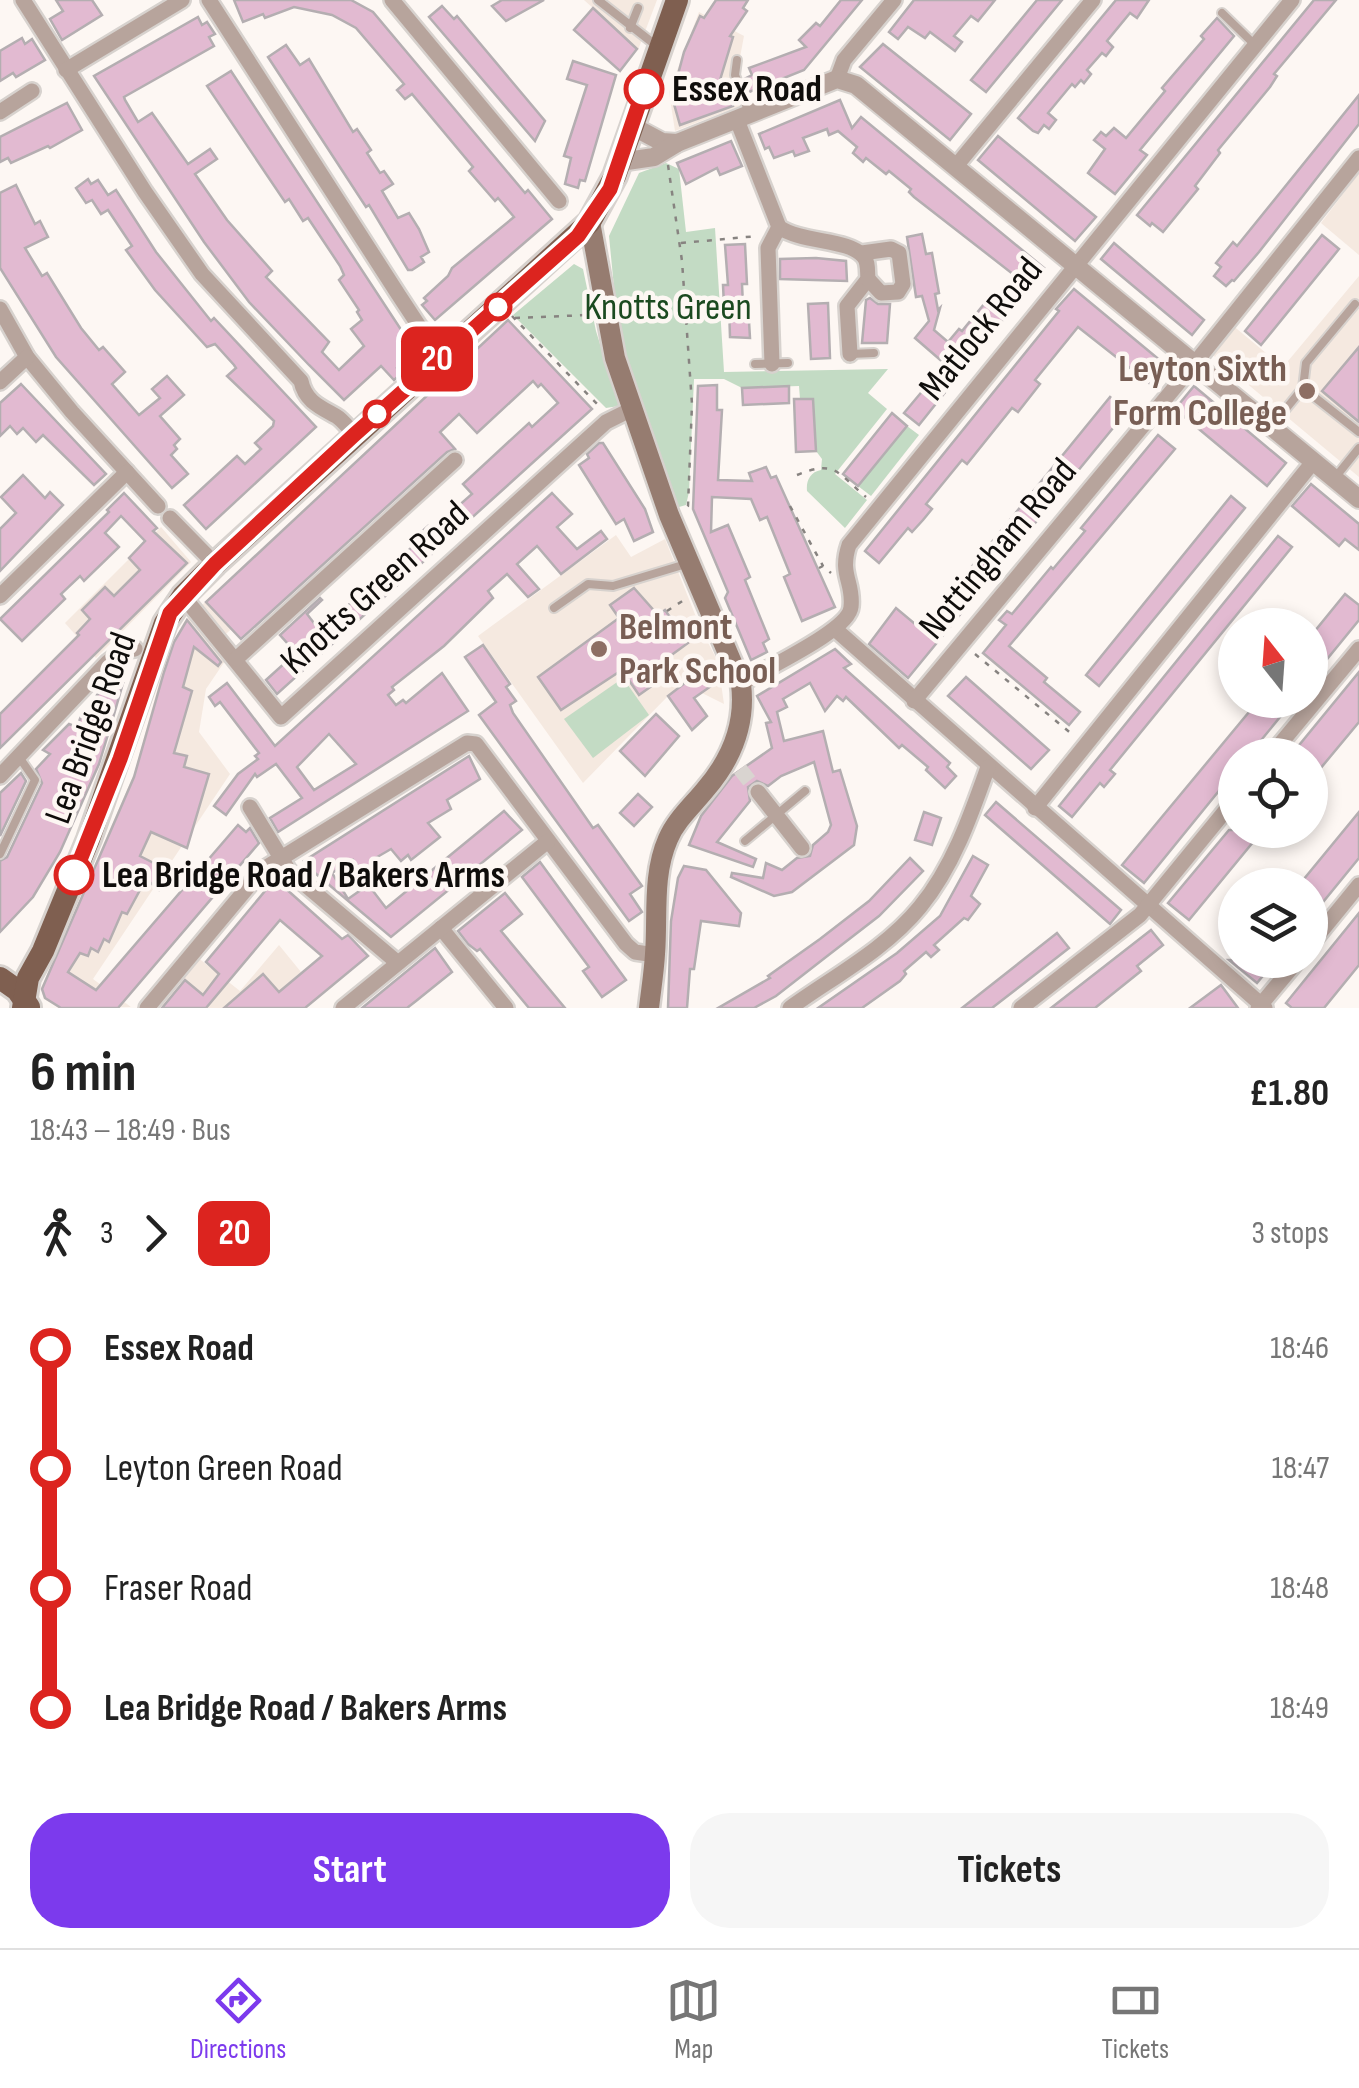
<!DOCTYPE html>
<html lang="en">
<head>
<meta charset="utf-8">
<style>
	body { margin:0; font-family:"Sofia Sans Condensed",sans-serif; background:#f6f6f6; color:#222; height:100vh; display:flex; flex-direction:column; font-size:38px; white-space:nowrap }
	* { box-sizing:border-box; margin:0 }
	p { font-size:32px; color:#767676 }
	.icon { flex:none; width:55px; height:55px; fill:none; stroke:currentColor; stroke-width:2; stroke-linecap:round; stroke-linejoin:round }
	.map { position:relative; height:1008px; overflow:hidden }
	.drawer { display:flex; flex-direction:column; background:#fff; flex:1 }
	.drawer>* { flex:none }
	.badge { padding:0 20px; border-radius:15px; font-size:35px; line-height:65px }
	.needle { width:65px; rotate:343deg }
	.controls { position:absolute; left:1218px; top:608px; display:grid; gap:20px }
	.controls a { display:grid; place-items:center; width:110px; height:110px; border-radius:50%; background:#fff; box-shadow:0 5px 15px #0003; font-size:50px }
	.map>.badge { position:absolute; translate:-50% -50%; box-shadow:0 0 0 5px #fff }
	.legs { display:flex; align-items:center; gap:15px; height:110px; padding:0 30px; font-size:32px }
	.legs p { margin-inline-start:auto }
	.overview { display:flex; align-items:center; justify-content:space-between; height:170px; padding:0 30px }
	h1 { font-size:55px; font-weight:700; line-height:75px }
	.action { display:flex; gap:20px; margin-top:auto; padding:20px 30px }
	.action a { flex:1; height:115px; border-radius:40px; background:#7c3aed; color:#fff; font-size:40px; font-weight:700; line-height:115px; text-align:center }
	.action a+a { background:#f6f6f6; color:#222 }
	ul { padding:0 30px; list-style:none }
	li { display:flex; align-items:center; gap:35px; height:120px; font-size:38px }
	li i { display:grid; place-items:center; width:15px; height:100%; margin:0 12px; background:currentColor }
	li i::after { content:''; width:25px; height:25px; margin:-12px; border:8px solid; border-radius:50%; background:#fff }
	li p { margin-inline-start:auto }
	li:first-child i { background:linear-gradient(#0000 50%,currentColor 0) }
	li:last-child i { background:linear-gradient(currentColor 50%,#0000 0) }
	.tabs { display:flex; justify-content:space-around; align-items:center; height:140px; border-top:2px solid #e0e0e0; background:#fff; font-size:28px; color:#767676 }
	.tabs a { display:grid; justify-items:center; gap:5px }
	.tabs .selected { color:#7c3aed }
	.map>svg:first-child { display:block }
</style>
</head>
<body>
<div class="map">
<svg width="1359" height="1008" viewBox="0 0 1359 1008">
	<rect width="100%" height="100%" fill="#fdf7f3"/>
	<g fill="#f5e9e0">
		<path d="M584 0H657L638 50 593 8Z"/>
		<path d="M699 12 744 36 737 73 748 103 675 131 669 92Z"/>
		<path d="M1359 173V255L1321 223Z"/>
		<path d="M1359 276V477L1208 351 1231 324 1283 367Z"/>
		<path d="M426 395 452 423 213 646 225 661 206 689 199 732 230 774 93 979 131 1007 59 1008 44 999 41 988 134 774 167 654 184 622Z"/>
		<path d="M161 527 191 562 96 658 65 623Z"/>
		<path d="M616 535 631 557 665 539 700 627 718 662 724 704 684 684 668 696 583 783 478 636Z"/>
		<path d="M279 945 301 972 279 991 293 1008H156L197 957 240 991Z"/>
	</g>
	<g fill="#c3dbc4">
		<path d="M666 163 679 169 686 232 715 228 724 372 888 369 868 393 887 409 835 474 867 500 845 528 807 491C806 481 810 472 821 470L822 459 816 451 813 399H800L799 386 742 388 724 379H694L689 492 686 505 679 507 638 402 617 318 609 236 639 173Z"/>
		<path d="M574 264 583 269 596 331 619 406 606 408 513 315Z"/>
		<path d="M907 426 919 435 871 496 858 486Z"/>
		<path d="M623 678 649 715 593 758 564 719Z"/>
	</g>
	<g fill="#e2bad1" stroke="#b4aeb1" stroke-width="2.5" fill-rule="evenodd">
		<path d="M56 0H92L102 15 62 40 50 19 63 11Z"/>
		<path d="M234 0H351L373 12 525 193 528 190 552 219 435 320 422 305 427 301 424 298 448 276 452 268 514 217 498 198 495 201 469 171 473 167 412 94 405 99 397 90 404 84 356 28 332 15 294 7 265 18 263 14 243 22Z"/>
		<path d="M502 0H544L506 21 492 6Z"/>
		<path d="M716 0H748L743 8 747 11 730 36 733 37 717 90 730 84 735 98 731 99 733 106 680 125 672 97 684 52 700 16 704 18Z"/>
		<path d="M841 0H862L804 70 749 92 744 79 752 75 749 68 806 47 799 40 816 23 820 26Z"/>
		<path d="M914 0H995L978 21 971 16 954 36 962 42 955 51 930 32 925 38 908 27 898 39 889 32Z"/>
		<path d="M1037 0H1062L986 92 971 80Z"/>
		<path d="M1116 0H1149L1137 18 1130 13 1107 41 1113 47 1106 56 1102 53 1087 70 1091 74 1084 83 1081 80 1075 87 1072 84 1048 113 1056 120 1049 129 1044 125 1038 133 1033 131 1018 118Z"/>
		<path d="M1314 0H1336L1274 74 1277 76 1270 87 1218 150 1220 153 1195 186 1198 189 1163 232 1152 223 1150 226 1137 215Z"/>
		<path d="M442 6 454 19 457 16 545 121 535 141 429 17Z"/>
		<path d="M593 8 637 49 620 71 574 30Z"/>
		<path d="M198 17 202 25 207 22 215 34 209 37 214 46 124 97 125 100 138 122 152 113 188 164 210 149 217 159 195 174 227 220 272 271 266 277 329 342 322 352 339 370 364 346 351 329 362 320 357 312 359 310 339 280 344 275 340 266 308 218 303 221 289 199 285 202 207 86 231 71 417 354 397 368 401 374 394 380 381 366 344 400 309 365 249 302 204 242 94 76Z"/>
		<path d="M1217 18 1234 36 1140 150 1147 155 1115 194 1088 173 1105 149 1094 140 1101 132 1106 136 1114 128 1126 138 1165 91 1162 88 1204 39 1201 36Z"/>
		<path d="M22 38 25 44 32 39 45 60 16 77 13 73 0 81V51Z"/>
		<path d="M883 44 971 114 950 140 860 67Z"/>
		<path d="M286 45 300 65 309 59 353 132 357 129 371 150 367 153 380 173 384 171 393 184 382 191 398 218 409 213 419 229 429 252 421 257 424 262 412 270H408L369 205 366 207 268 57Z"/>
		<path d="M573 61 616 75 585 181 580 180 578 188 565 184 571 158 564 156 587 85 567 79Z"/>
		<path d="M1359 95V124L1259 252 1234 281 1232 280 1226 286 1214 276 1221 267 1216 263 1233 242 1237 246Z"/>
		<path d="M840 100 852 128 861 117 1044 268 919 425 904 413 945 364 915 338 929 321 922 296 916 297 907 237 922 234 926 254 932 253 939 293 935 294 938 310 940 308 934 330 948 342 959 329 962 331 993 293 1002 298 1018 278 914 197 909 192 911 189 889 171 886 174 866 158 863 162 853 153 857 147 838 131 829 135 827 129 803 138 809 151 795 156 793 151 774 158 769 147 765 149 759 134Z"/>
		<path d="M67 103 82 130 50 148 48 146 11 163 8 158 0 162V137Z"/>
		<path d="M998 136 1096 217 1075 241 978 160Z"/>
		<path d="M731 141 742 166 720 175 717 168 686 184 677 163Z"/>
		<path d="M88 179 91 184 98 180 108 195 116 190 156 252 211 321 214 318 316 427 206 529 184 505 237 456 245 464 261 449 255 443 273 426 274 421 227 376 236 368 234 365 215 344 207 347 155 290 126 250 132 246 108 210 101 214 92 200 86 203 76 188Z"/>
		<path d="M16 185 35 224 40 221 48 237 25 248 42 276 47 273 81 328 99 350 103 347 125 372 112 384 139 415 160 398 152 389 167 376 184 395 160 416 180 439 174 445 177 449 171 455 188 474 172 488 56 357 0 268V193Z"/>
		<path d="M1322 235 1339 249 1261 345 1245 331Z"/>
		<path d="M1114 243 1204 320 1192 335 1101 259Z"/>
		<path d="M745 244 747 284H742L743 305H748L750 338 730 337 729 306H724L723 285H728L725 245Z"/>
		<path d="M816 258 846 261 847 281 780 279V259Z"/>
		<path d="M1074 289 1168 367 1153 386 1078 327 1035 380 1040 384 1018 412 1012 408 967 464 962 460 926 504 932 509 923 520 912 532 908 528 879 563 865 551 1059 311 1056 309Z"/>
		<path d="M870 298 878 304H890L887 343H862L866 300Z"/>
		<path d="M828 303 830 358 811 359 808 304Z"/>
		<path d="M508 320 592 409 277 694 266 680 296 653 280 635 320 598 322 600 307 614 320 631 422 538 419 534 428 526 431 530 472 494 463 484 529 423 532 427 558 403 541 384 538 387 533 381 477 433 459 414 440 432 455 449 447 452 241 639 206 602Z"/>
		<path d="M1359 347V422L1322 391Z"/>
		<path d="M21 384 106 474 94 485 43 435 36 442 23 428 17 434 10 426 0 436V403Z"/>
		<path d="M717 385V410H722L718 480 752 481 749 473 766 467 771 478 776 476 835 607 802 621 784 577 790 574 767 517 760 520 751 499 712 497 711 532 728 525 750 577 745 580 769 639 763 643 767 652 751 660 725 598 728 592 693 509 698 386Z"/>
		<path d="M789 386V403L743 405 742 388Z"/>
		<path d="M1194 386 1286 463 1267 486 1175 409Z"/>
		<path d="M1110 397 1127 411 908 678 869 644 896 608 921 629Z"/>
		<path d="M794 399H813L816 451 796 452Z"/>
		<path d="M892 413 907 426 858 486 843 474Z"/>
		<path d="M1158 435 1175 449 1009 646 1047 678 1044 682 1080 712 1069 725 983 653 1006 625 999 620 1007 611 1012 614 1051 567 1053 569 1085 531 1081 528Z"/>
		<path d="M599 443H603L645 509 653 532 634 541 624 519 616 524 579 465 589 458 587 454Z"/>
		<path d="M23 475 45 498 50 492 63 505 0 571V529L16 513 1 497Z"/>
		<path d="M1311 484 1359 524V550L1345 539 1339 546 1292 506Z"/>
		<path d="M124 493 157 528 153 531 187 563 0 748V714L79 635 77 633 90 619 82 610 105 587 114 596 140 570 129 558 145 541 121 516 105 533 119 547 84 581 80 576 61 594 65 599 22 641 0 619 109 512 107 510Z"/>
		<path d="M552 493 572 514 557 527 577 549 601 531 607 539 561 574 537 546 517 564 539 589 528 597 507 574 488 591 493 598 444 646 392 687 394 690 388 695 396 705 403 700 406 703 442 673 468 711 278 832 270 818 302 798 276 764 257 777 255 774 226 815 214 806 238 774 258 759 255 756 259 753 220 702 215 706 209 697 227 683 275 746ZM329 734 356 764 314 790 297 767Z"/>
		<path d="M1231 496 1245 508 1099 686 1086 675Z"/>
		<path d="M1278 536 1292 547 1110 770 1115 774 1104 787 1100 783 1072 817 1059 806Z"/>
		<path d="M634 588 658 615 665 610 688 643 655 667 663 678 639 695 622 670 561 710 538 677 619 618 610 605Z"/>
		<path d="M1345 594 1359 605V620L1310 680V637Z"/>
		<path d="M187 620 221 662 218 666 194 647 183 687 192 691 174 753 187 756 184 767 209 774 187 848 151 832 140 856 171 872 159 890 146 879 127 914 122 912 109 942 104 939 98 952 91 948 88 956 80 953 68 972 96 990 238 825 246 832 250 828 259 843 118 1008H61L45 998 42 989 134 777 164 672 174 642Z"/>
		<path d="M483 645 510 684 506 687 516 701 510 705 513 713 593 828 598 825 642 886 630 894 642 912 629 921 479 715 496 702 465 657Z"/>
		<path d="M835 649 851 664 844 668 950 763 947 767 956 776 945 788 926 770 928 767 902 745 899 748 846 697 843 701 837 696 825 711 810 683 783 699 787 707 777 712 784 741 823 731 833 772 840 770 857 826 854 845 792 892 774 896 731 877 732 873 763 878 766 863 782 870 797 858 810 856 813 845 828 832 831 825 814 762 781 776 768 786 757 781 748 787 750 801 717 842 756 859 753 867 689 845 701 816 732 776 772 748 766 723 771 722 757 696Z"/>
		<path d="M701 664 714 684 694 698 707 716 692 730 668 696 694 676 691 670Z"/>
		<path d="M1359 672V722L1310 781V755H1291Z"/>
		<path d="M966 677 1049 750 1031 769 948 696Z"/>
		<path d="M112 680 123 683 113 718 99 764 60 852 33 897 0 932V861L7 857 42 783 36 769 50 754 43 750 69 724 77 727 81 716 89 719 97 695Z"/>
		<path d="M1259 700H1294L1249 755H1235V771L1144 883 1122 865Z"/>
		<path d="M656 714 679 736 645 776 620 751Z"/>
		<path d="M469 756 480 779 447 800 451 809 428 823 440 837 411 860 408 855 401 861 391 849 372 860 387 879 373 891 386 908 504 811 522 830 391 937 315 873 312 874 304 861ZM353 860 372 890 368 885 348 899 332 873Z"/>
		<path d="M21 773 26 781 0 836V793Z"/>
		<path d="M638 794 652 807 634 826 620 813Z"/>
		<path d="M996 802 1121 910 1110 924 985 815Z"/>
		<path d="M924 812 941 818 932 845 915 840Z"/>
		<path d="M1359 812V858L1310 918V885H1299Z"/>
		<path d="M1229 830H1263L1189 920 1168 903Z"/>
		<path d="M973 856 988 865 971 896 980 904 968 920 964 918 934 945 939 950 931 957 926 952 904 971 906 974 900 981 862 1008H818L897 953 940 916Z"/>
		<path d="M910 858 923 871 879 916 826 957 776 996 754 1008H718L770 978 768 976 820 939 869 901Z"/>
		<path d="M540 862 626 980 602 997 583 971 589 967 522 877Z"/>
		<path d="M684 866 706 870 741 913 739 926 701 921 694 969H690L687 1008H668L671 921 678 878Z"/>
		<path d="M275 879 342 939 348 935 368 956 305 1008H224L263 974 279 992 322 956 280 920 206 1008H162L185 980 203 995 219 974 206 962Z"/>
		<path d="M505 893 522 914 501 931 565 1008H529L480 949 477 951 468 944 458 931Z"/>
		<path d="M1359 913V965L1324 1008H1292L1286 1003Z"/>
		<path d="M1151 930 1163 945 1137 966 1141 971 1095 1008H1051Z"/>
		<path d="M1057 933 1069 948 1023 984 992 1008H962Z"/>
		<path d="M435 948 452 972 416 1001 407 1008H362Z"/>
		<path d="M1229 960H1276L1257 983Z"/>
		<path d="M1221 985 1238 1008H1190Z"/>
	</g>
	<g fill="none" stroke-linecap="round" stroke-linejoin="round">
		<path stroke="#d9d4d0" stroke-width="15" stroke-dasharray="15 8" stroke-linecap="butt" d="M740 769 758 792"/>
		<defs>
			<g id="service">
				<path d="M598 0 658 47"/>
				<path d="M1222 13 1255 45"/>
				<path d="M630 28 638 8"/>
				<path d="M737 60 735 75 749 113"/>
				<path d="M850 354 874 353"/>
				<path d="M755 364 788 363"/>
				<path d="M1303 388 1359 432"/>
				<path d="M1271 427 1303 388 1306 363 1355 304"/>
				<path d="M1334 479 1359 448"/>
				<path d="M554 608 588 584 613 586 686 564"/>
				<path d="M745 841 805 791"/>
				<path d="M0 854 35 780 19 757"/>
			</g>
			<g id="minor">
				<path d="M23 0 145 192 202 274 301 381C305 401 320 407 336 416 343 420 349 429 355 435"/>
				<path d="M209 0 398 294 419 326 444 353"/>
				<path d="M392 0 559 201"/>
				<path d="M66 70 182 0"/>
				<path d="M837 79 844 60 894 0"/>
				<path d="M0 112 32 91"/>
				<path d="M737 120 779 227C801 243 849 239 863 256 869 262 867 272 868 279L847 306 850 354"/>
				<path d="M956 166 1093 0"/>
				<path d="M862 253 891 249 899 253 903 284 898 292 881 293 868 279"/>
				<path d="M0 309 27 357 72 412 158 506"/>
				<path d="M772 364 768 248 779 227"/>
				<path d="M0 382 27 357"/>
				<path d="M170 518 215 564"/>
				<path d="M0 596 127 472"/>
				<path d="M183 596 281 717 606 422 632 409"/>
				<path d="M835 629 1265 1008"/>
				<path d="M236 659 455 460"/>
				<path d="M741 684C763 669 849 631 851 607 854 582 839 575 849 545L1292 0"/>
				<path d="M914 701 1195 363 1359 158"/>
				<path d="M1271 755 1359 649"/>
				<path d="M0 776 108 662 124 650 135 649"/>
				<path d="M758 792 802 848"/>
				<path d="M250 807 289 871 398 963"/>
				<path d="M1035 808 1313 462"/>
				<path d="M441 928 506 1008"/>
				<path d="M1310 945 1359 885"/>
				<path d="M147 1008 262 870 467 743 476 744 626 944 635 952 655 955"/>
				<path d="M343 1008 548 841"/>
				<path d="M790 1008C833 977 886 949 920 907 953 867 971 815 988 767"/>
				<path d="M1021 1008 1140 915 1235 799"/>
				<path d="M1258 1008 1298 960"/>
			</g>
			<g id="tertiary">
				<path d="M632 126 662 142 677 143"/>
				<path d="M620 162 654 157 677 143 837 79 856 85 1359 499"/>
			</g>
			<path id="secondary" d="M590 222 615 358 669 515 741 684C746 724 731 760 705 790 692 806 676 820 668 839 652 875 658 917 655 954 654 972 651 990 649 1008"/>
			<g id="primary">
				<path d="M0 978 17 990 29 1007"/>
				<path d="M23 1008 28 978 43 951 89 839 165 623 183 596 215 564 590 222 615 176 677 0"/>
			</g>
		</defs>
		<use href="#service" stroke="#d7d2ce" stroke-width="12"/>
		<use href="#minor" stroke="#d7d2ce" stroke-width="20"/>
		<use href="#tertiary" stroke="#d7d2ce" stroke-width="22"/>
		<use href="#secondary" stroke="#d7d2ce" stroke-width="25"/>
		<use href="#primary" stroke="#d7d2ce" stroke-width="28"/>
		<g stroke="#878380" stroke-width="2.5" stroke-dasharray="5 8" stroke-linecap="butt">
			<path d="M668 165 682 261 692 404 688 506 684 508"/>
			<path d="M681 243 758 236"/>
			<path d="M512 316 600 407"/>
			<path d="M515 318 587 315"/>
			<path d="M797 475C836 459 837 473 866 497"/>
			<path d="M790 506 823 566"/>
			<path d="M819 568 823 566 831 573"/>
			<path d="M667 611 687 598"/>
			<path d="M975 654 1073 735"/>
		</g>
		<use href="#service" stroke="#b7a49c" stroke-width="8"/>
		<use href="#minor" stroke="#b7a49c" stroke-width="15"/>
		<use href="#tertiary" stroke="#b7a49c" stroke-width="18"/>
		<use href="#secondary" stroke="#967c70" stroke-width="20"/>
		<use href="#primary" stroke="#7f5f50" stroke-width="22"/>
	</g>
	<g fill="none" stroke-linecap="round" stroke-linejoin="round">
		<defs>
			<path id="line-1" d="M74 875 120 759 170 613 215 564 354 435 578 236 610 189 644 89"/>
		</defs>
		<use href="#line-1" stroke="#fff" stroke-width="22"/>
		<use href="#line-1" stroke="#dc241f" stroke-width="15"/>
	</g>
	<g fill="#fff" stroke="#dc241f" stroke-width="5">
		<circle cx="644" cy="89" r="18"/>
		<circle cx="498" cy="307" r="12"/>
		<circle cx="377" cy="414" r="12"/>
		<circle cx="74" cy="875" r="18"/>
	</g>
	<g fill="#8d6e63" stroke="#fdf7f3" stroke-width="4">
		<circle cx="1307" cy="391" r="10"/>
		<circle cx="599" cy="649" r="10"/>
	</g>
	<g text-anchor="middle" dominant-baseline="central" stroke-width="9" stroke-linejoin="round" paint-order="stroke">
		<g font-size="38" font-weight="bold" fill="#0f0d0b" stroke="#fdf7f3" text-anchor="start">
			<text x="672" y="89">Essex Road</text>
			<text x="102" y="875">Lea Bridge Road / Bakers Arms</text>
		</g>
		<g font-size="38" fill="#1b4a20" stroke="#fdf7f3">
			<text x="668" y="307">Knotts Green</text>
		</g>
		<g font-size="38" fill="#0f0d0b" stroke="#fdf7f3">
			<text transform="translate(981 329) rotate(-51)">Matlock Road</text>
			<text transform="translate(998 549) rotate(-50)">Nottingham Road</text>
			<text transform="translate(375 588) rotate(-42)">Knotts Green Road</text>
			<text transform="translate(91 728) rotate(-70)">Lea Bridge Road</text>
		</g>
		<g font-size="38" font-weight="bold" fill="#785e54" stroke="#fdf7f3" text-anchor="end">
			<text x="1287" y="369">Leyton Sixth<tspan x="1287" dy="44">Form College</tspan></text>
			<text x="619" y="627" text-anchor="start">Belmont<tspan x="619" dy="44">Park School</tspan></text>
		</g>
	</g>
</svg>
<div class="controls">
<a><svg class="needle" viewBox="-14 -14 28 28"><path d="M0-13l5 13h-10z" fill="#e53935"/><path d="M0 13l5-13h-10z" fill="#767676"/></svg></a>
<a><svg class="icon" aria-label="locate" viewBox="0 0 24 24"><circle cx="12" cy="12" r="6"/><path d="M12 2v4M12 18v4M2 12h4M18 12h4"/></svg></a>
<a><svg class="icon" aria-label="layers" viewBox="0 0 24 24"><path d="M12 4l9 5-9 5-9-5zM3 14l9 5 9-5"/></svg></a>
</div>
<b class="badge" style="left:437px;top:359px;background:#dc241f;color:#fff">20</b>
</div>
<section class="drawer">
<div class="overview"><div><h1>6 min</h1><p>18:43 – 18:49 · Bus</p></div><b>£1.80</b></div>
<div class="legs"><svg class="icon" aria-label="walk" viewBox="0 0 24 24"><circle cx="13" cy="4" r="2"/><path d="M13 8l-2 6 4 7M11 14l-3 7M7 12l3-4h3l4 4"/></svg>3<svg class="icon" aria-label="forward" viewBox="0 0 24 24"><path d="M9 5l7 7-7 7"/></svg><b class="badge" style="background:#dc241f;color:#fff">20</b><p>3 stops</p></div>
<ul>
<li><i style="color:#dc241f"></i><b>Essex Road</b><p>18:46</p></li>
<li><i style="color:#dc241f"></i><span>Leyton Green Road</span><p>18:47</p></li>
<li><i style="color:#dc241f"></i><span>Fraser Road</span><p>18:48</p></li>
<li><i style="color:#dc241f"></i><b>Lea Bridge Road / Bakers Arms</b><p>18:49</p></li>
</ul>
<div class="action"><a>Start</a><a>Tickets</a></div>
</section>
<nav class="tabs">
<a class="selected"><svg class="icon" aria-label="directions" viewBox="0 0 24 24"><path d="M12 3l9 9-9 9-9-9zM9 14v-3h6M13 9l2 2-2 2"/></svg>Directions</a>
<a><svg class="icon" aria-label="map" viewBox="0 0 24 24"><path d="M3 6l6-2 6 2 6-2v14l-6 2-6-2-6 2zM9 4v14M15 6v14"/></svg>Map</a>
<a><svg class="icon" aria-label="tickets" viewBox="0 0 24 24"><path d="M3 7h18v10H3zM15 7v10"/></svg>Tickets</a>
</nav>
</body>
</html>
